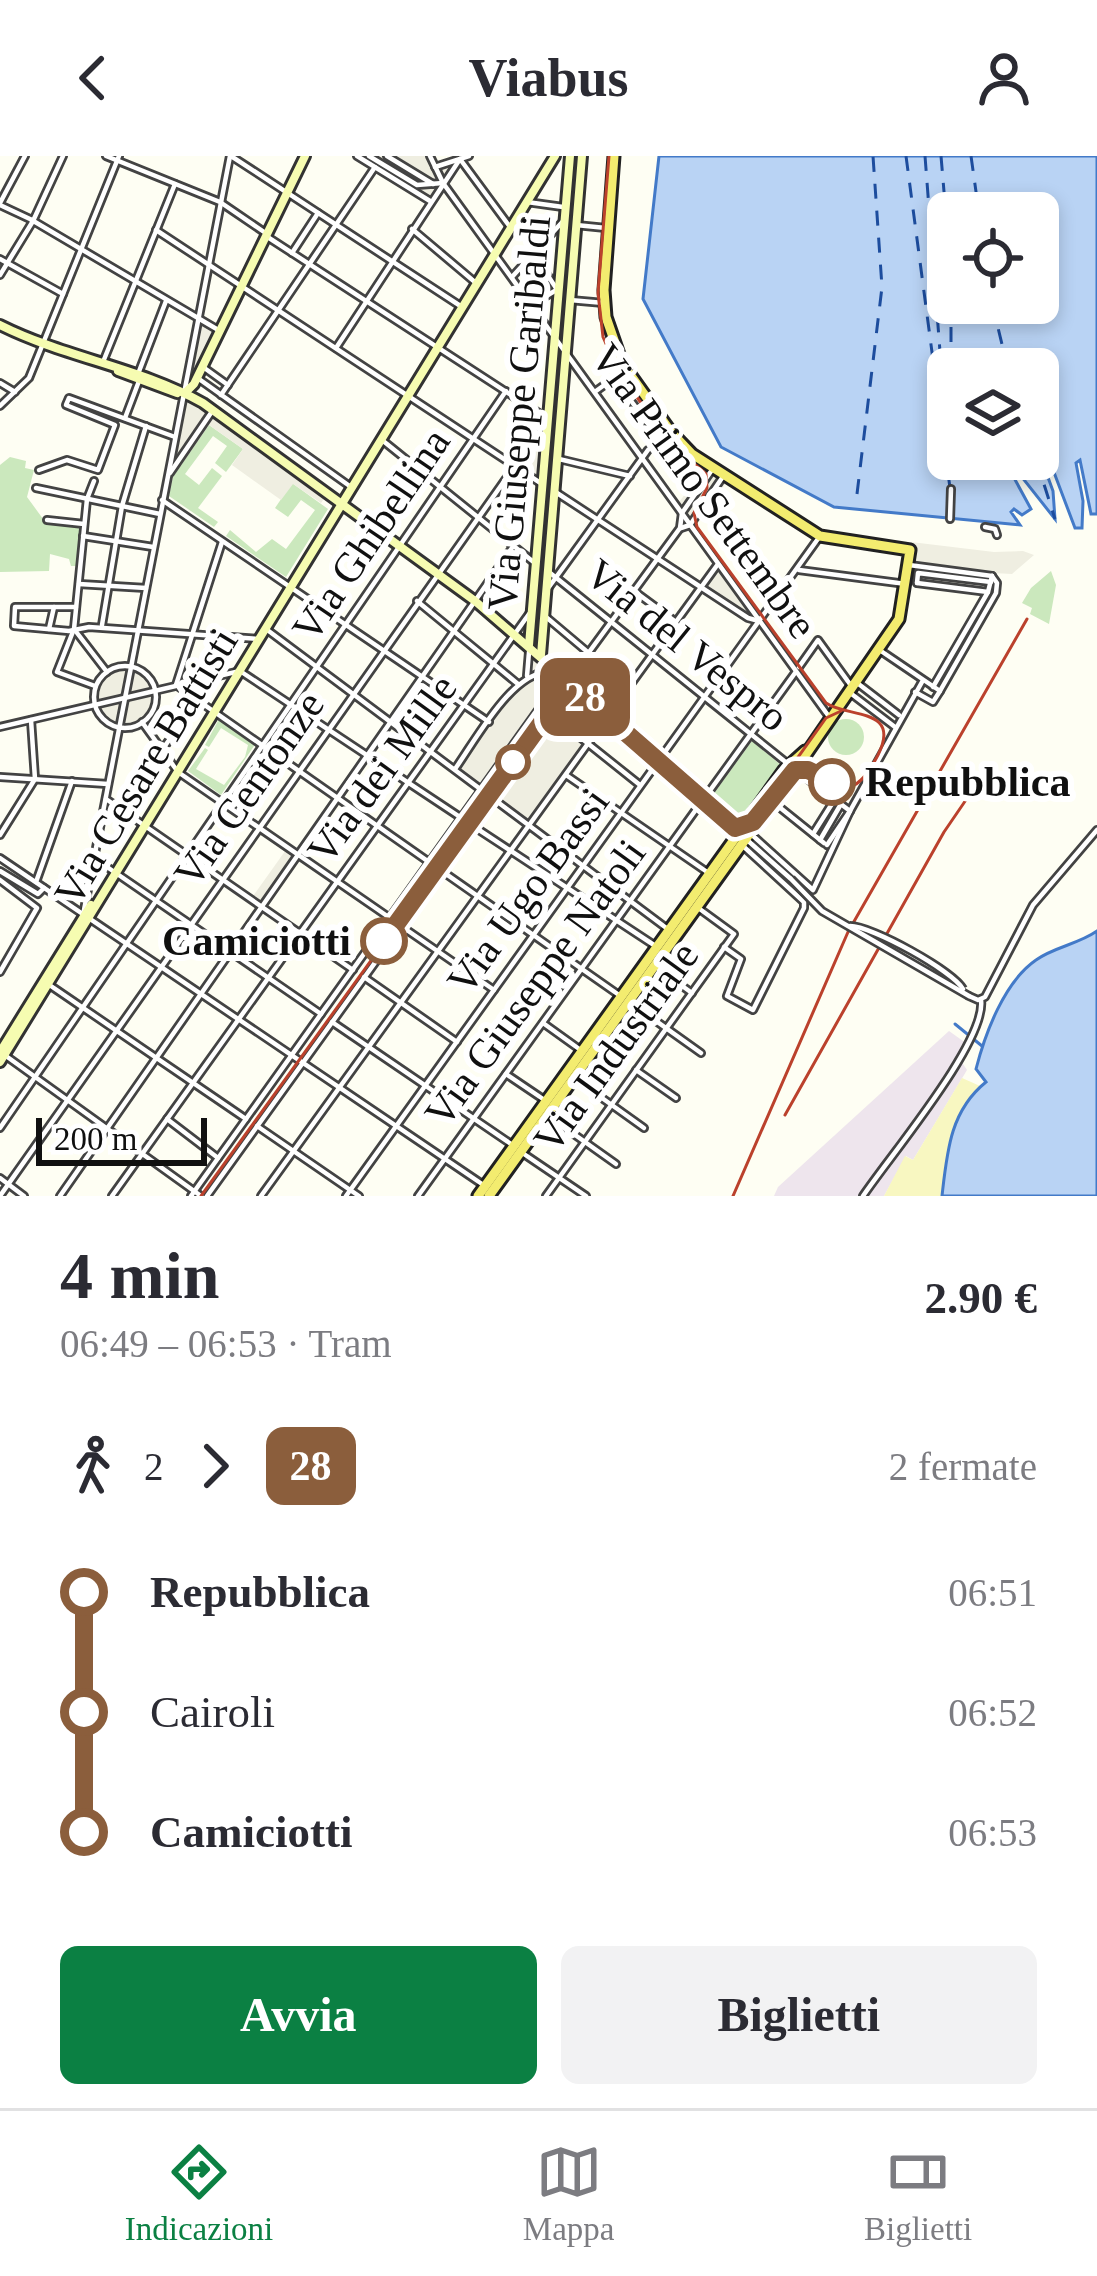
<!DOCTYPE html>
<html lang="it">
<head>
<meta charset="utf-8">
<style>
	body { margin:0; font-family:"Times New Roman",serif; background:#f2f2f3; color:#2b2b33; height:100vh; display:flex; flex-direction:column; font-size:45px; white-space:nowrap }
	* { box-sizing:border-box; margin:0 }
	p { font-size:39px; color:#7c7c81 }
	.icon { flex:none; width:66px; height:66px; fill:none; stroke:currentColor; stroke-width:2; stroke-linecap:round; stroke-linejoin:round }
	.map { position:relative; height:1040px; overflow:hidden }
	.panel { display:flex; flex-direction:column; background:#fff; flex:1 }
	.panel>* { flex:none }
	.badge { padding:0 24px; border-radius:18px; font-size:42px; line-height:78px }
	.buttons { position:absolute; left:927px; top:36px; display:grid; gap:24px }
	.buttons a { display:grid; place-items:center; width:132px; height:132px; border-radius:18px; background:#fff; box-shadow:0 6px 18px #0003; font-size:60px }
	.scale { position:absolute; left:36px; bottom:30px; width:171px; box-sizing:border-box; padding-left:12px; border:6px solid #101010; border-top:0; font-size:33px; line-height:42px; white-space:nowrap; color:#101010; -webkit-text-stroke:9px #fff; paint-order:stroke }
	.map>.badge { position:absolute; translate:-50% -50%; box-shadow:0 0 0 6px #fff }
	.legs { display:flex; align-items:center; gap:18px; height:132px; padding:0 60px; font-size:39px }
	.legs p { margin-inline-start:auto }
	.head { display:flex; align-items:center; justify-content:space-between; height:204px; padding:0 60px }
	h1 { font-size:66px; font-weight:600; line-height:90px }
	.button { display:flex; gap:24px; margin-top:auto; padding:24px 60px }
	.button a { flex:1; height:138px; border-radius:18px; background:#0b8043; color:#fff; font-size:48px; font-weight:600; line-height:138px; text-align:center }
	.button a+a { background:#f2f2f3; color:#2b2b33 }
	ul { padding:0 60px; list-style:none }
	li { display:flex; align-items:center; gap:42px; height:120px; font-size:45px }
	li i { display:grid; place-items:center; width:18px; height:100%; margin:0 15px; background:currentColor }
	li i::after { content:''; width:30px; height:30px; margin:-15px; border:9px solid; border-radius:50%; background:#fff }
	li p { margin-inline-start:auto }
	li:first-child i { background:linear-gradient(#0000 50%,currentColor 0) }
	li:last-child i { background:linear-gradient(currentColor 50%,#0000 0) }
	header { display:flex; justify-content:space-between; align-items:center; height:156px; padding:0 60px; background:#fff; font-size:54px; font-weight:600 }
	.tabs { display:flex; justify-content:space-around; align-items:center; height:168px; border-top:3px solid #e1e1e2; background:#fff; font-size:33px; color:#7c7c81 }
	.tabs a { display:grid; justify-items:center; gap:6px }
	.tabs .current { color:#0b8043 }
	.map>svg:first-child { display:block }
</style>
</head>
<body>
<header><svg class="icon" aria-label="back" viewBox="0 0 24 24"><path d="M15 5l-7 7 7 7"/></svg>Viabus<svg class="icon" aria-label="person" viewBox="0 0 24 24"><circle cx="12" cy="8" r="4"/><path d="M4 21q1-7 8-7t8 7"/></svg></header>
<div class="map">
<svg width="1097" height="1040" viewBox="0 0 1097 1040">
	<rect width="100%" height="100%" fill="#fefef3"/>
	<path fill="#eee5ed" d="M949 875 970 890 961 905 967 914 913 1004 906 1000 884 1040H774L778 1031Z"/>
	<g fill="#cbe8bd">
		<path d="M209 269 243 293 226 316 215 307 227 290 213 280 185 318 199 329 212 312 222 320 198 352 218 366 214 371 169 340 173 321Z"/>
		<path d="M10 301 26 305 25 312 34 314 27 341 46 367 81 371 77 410H71L69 403 50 398 49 415 0 416V309Z"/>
		<path d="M292 327 328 353 286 421 226 380 230 374 256 396 272 383 286 393 315 354 301 344 288 361 275 352Z"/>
		<path d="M1051 415 1056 429 1049 468 1030 458 1032 452 1022 447 1031 432Z"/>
		<path d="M219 563 256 587 221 639 188 615 205 592 208 594 196 613 224 629 245 601 248 589 221 572 209 591 205 589Z"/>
		<circle cx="846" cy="581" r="18"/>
		<path d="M752 585 782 610 739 665 712 640Z"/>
	</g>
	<path fill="#f8f7c1" d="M962 922 980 930C950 963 947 998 942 1040H884L905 1000 913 1004Z"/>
	<g fill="#efeee1">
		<path d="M357 0H433L438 10 460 3 430 45Z"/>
		<path d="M198 162 220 175 185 237 213 254 167 322Z"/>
		<path d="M217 257 328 337 321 347 293 328 281 344 232 309 243 293 209 269Z"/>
		<path d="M548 263 543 328 513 308Z"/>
		<path d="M707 308 731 320 693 374 677 349Z"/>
		<path d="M911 386 994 396 1023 395 1034 399 1012 418 993 417 988 436 906 426Z"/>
		<path d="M718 408 759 465 701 431Z"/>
		<path d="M529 491 570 527 556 560 589 587 529 669 455 614 527 520Z"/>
		<circle cx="125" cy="542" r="28"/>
		<path d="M288 691 298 699 262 750 251 743Z"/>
	</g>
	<g fill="#b9d3f4" stroke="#437ac8" stroke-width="3" fill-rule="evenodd">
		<path d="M659 0H1097V358H1091L1080 304 1076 307 1083 345 1082 372H1075L1038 274V213H948V303H1038V294L1053 335 1055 363 1010 306 1007 309 1031 353 1022 359 1014 353 1011 356 1020 369 834 351 721 291 643 143ZM948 57H1038V147H948Z"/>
		<path d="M1097 775V1040H942C947 996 950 955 986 926L976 913C985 878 1004 826 1036 804 1054 791 1079 788 1097 775Z"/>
	</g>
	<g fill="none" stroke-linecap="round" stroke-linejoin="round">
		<path stroke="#437ac8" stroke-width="3" d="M955 868 982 890"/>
		<g stroke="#1d4d9e" stroke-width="3" stroke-dasharray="15 12" stroke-linecap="butt">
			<path d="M906 0 950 332"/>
			<path d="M925 0 948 300"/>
			<path d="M941 0 948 83"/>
			<path d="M971 0 979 57"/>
			<path d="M992 147 1008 213"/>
			<path d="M951 213V147"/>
			<path d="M1036 303 1055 363"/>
			<path d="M951 320V303"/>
			<path d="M857 338 882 131 873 0"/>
		</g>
		<defs>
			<g id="street">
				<path d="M106 0 220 46 267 78"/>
				<path d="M231 0 462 151"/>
				<path d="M357 0 430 45"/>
				<path d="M369 0 417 29 443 27"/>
				<path d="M387 0 433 28"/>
				<path d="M430 0 443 27 830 562"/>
				<path d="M460 3 510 71"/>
				<path d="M435 11 469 0"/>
				<path d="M527 46 563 51"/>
				<path d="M0 47 25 0"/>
				<path d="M0 49 30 63 220 175"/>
				<path d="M576 69 606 72"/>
				<path d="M412 73 476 127"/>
				<path d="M156 74 542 328"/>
				<path d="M292 97 318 57"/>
				<path d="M533 97 556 132"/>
				<path d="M0 103 63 138"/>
				<path d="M0 119 33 65 63 0"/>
				<path d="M512 121 565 63"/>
				<path d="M570 144 604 147"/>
				<path d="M533 148 558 133"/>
				<path d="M336 192 460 3"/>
				<path d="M103 206 175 28"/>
				<path d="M203 211 228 229"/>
				<path d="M138 218 166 145"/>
				<path d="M614 222 661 285 658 287"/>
				<path d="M199 223 351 331"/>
				<path d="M0 227 15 236"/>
				<path d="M596 235 625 214"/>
				<path d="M221 239 375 11"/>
				<path d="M0 250 29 222 119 0"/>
				<path d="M125 262 139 225"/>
				<path d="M382 284 536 408"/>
				<path d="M559 303 630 320"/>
				<path d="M39 314 67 304 98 314 115 269 66 249 69 242 175 281"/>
				<path d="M170 317 213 254"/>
				<path d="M94 325 87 343 74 473 57 516 95 530"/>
				<path d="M36 332 160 358"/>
				<path d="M557 337 748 462 759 465"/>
				<path d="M162 344 489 566"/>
				<path d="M950 363 951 333"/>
				<path d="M47 364 84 368"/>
				<path d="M985 371 995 373 997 379"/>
				<path d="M681 372 690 369 722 322"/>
				<path d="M83 380 153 391"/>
				<path d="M909 409 992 420"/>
				<path d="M799 414 906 428"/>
				<path d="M549 416 788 608"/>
				<path d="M917 427 918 417 991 426"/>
				<path d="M917 427 988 436"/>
				<path d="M79 428 146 432"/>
				<path d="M549 431 648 294"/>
				<path d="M634 435 676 466"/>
				<path d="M417 445 518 528"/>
				<path d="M76 451H15L14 470 69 475 89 471 259 483"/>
				<path d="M546 461 629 531"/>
				<path d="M102 469 122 350 146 270"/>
				<path d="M49 473 54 451"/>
				<path d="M74 473 107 516"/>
				<path d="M266 473 669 774"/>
				<path d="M878 493 940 535 996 437 997 427 992 420"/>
				<circle cx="125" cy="541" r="31"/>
				<path d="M799 511 818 484 852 531"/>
				<path d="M527 520 529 496"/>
				<path d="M856 526 899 559"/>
				<path d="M570 527 581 530 706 640 795 517"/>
				<path d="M176 529 619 839"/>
				<path d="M176 529 222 386"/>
				<path d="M933 531 988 436 992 420"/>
				<path d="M849 536 895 571"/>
				<path d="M915 536 933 546 940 535"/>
				<path d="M541 550 640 629"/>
				<path d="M612 554 718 408"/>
				<path d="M556 560 573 518 680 372 682 357 714 311"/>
				<path d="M142 566 178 616 390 762"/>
				<path d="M0 571 240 515 460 661"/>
				<path d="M162 594 199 542"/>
				<path d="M455 613C476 584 514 511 553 516"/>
				<path d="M797 615 850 655"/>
				<path d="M566 619 710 718"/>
				<path d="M0 621 108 628"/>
				<path d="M106 643 353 814"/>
				<path d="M773 646 824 687"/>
				<path d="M473 670 657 791"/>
				<path d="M751 678 813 734 850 655"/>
				<path d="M813 678 835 643"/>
				<path d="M0 679 35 623 31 564"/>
				<path d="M746 683 791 723"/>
				<path d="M820 684 841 648"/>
				<path d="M827 689 850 655 922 526"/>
				<path d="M0 702 482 1028"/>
				<path d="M94 702 321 858"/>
				<path d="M0 715 38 738 44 732"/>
				<path d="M0 724 37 752 0 816"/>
				<path d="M36 726 72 625"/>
				<path d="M84 754 230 0"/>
				<path d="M401 770 494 834"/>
				<path d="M724 791 741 803 727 840 753 854 804 752V746L743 690"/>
				<path d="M657 812 692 837"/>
				<path d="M364 821 457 886"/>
				<path d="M48 828 246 963"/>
				<path d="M969 840 978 844 985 841 1033 749 1097 674"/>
				<path d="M628 845 701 897"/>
				<path d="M332 866 514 990"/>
				<path d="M543 867 582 895"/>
				<path d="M6 900 201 1040"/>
				<path d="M636 914 676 942"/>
				<path d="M506 918 546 945"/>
				<path d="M574 922 644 972"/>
				<path d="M547 959 616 1008"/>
				<path d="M167 963 218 1002"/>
				<path d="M257 970 359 1040"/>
				<path d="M0 972 506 235"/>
				<path d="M521 996 586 1040"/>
				<path d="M0 1022 24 1040"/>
				<path d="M0 1040 548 263 266 80"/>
				<path d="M60 1040 514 389"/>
				<path d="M112 1040 529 458"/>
				<path d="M191 1040 546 543 541 515"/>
				<path d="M207 1040 554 558"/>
				<path d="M261 1040 605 564"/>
				<path d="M346 1040 820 380"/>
				<path d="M418 1040 700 648"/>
				<path d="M546 1040 734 778 697 751"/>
				<path d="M863 1040C889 1001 987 885 981 844"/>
			</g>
			<g id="secondary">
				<path d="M0 169C66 202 139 211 203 247L475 445 570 527 577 540 737 680"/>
				<path d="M118 215 177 237"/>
				<path d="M185 237 194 228 305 0"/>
				<path d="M529 489 570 0"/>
				<path d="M541 499 582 0"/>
				<path d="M0 896 91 749"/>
				<path d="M0 906 555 0"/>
			</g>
			<g id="primary">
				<path d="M478 1040 784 614 805 595"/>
				<path d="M489 1040 791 620 899 463 910 394 820 380 692 298 671 276 622 207 606 161 604 134 614 0"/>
			</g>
		</defs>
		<use href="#street" stroke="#434343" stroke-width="10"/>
		<use href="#secondary" stroke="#323232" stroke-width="14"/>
		<use href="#primary" stroke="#212121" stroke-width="15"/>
		<use href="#street" stroke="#fff" stroke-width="4.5"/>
		<use href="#secondary" stroke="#f6fcb1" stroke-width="8"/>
		<use href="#primary" stroke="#f3ec6f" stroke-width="9"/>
		<g stroke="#bb412c" stroke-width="3">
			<path d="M786 618 826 562 841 555"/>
			<path d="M201 1040 562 540 574 537 586 541 722 664 737 672 755 664 793 615C814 610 831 630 853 630 865 623 871 612 878 599 902 551 847 562 826 547L697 371 694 357 707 332 706 318 670 287 618 215 603 181 598 137 609 0"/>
		</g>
		<g stroke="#bb412c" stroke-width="3">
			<path d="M785 959 944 676 970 638"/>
			<path d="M733 1040 848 776 1027 463"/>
		</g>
		<defs>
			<g id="street-bridge">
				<path d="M791 723 822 755 969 840"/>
				<path d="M850 770C872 770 953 815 963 833"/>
			</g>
		</defs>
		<use href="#street-bridge" stroke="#434343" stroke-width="10" stroke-linecap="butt"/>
		<use href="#street-bridge" stroke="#fff" stroke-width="4.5"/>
	</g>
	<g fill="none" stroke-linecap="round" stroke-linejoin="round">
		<defs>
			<path id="line-1" d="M384 785 558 544 567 538 586 542 735 672 753 666 795 614H808L832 626"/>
		</defs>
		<use href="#line-1" stroke="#fff" stroke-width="27"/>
		<use href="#line-1" stroke="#8b5e3c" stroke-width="18"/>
	</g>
	<g fill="#fff" stroke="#8b5e3c" stroke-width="6">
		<circle cx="513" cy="606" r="15"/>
		<circle cx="832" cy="626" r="21"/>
		<circle cx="384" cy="785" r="21"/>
	</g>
	<g text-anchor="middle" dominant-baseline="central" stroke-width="12" stroke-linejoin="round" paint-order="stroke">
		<g font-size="42" fill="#101010" stroke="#fff">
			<text transform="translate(519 257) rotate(-85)">Via Giuseppe Garibaldi</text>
			<text transform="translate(704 335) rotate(54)">Via Primo Settembre</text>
			<text transform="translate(371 379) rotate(-56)">Via Ghibellina</text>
			<text transform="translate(687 489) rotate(39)">Via del Vespro</text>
			<text transform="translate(146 611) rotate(-59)">Via Cesare Battisti</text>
			<text transform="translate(382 613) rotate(-54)">Via dei Mille</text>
			<text transform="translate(249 633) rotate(-55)">Via Centonze</text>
			<text transform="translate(528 735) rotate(-54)">Via Ugo Bassi</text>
			<text transform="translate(535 827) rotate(-54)">Via Giuseppe Natoli</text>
			<text transform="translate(616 891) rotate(-54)">Via Industriale</text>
		</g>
		<g font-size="42" font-weight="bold" fill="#101010" stroke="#fff" text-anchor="start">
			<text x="865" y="626">Repubblica</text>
			<text x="351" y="785" text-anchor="end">Camiciotti</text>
		</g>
	</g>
</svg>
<div class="buttons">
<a><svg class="icon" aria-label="locate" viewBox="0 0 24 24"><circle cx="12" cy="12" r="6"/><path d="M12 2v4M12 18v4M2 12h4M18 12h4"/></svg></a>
<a><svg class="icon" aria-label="layers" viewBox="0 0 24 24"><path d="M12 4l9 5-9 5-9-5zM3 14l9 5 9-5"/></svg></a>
</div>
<div class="scale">200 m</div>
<b class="badge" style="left:585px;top:541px;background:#8b5e3c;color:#fff">28</b>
</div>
<section class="panel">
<div class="head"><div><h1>4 min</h1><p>06:49 – 06:53 · Tram</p></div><b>2.90 €</b></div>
<div class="legs"><svg class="icon" aria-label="walk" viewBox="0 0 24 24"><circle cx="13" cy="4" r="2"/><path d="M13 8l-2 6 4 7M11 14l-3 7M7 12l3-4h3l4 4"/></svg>2<svg class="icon" aria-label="forward" viewBox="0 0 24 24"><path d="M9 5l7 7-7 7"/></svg><b class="badge" style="background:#8b5e3c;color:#fff">28</b><p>2 fermate</p></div>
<ul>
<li><i style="color:#8b5e3c"></i><b>Repubblica</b><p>06:51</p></li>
<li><i style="color:#8b5e3c"></i><span>Cairoli</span><p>06:52</p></li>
<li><i style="color:#8b5e3c"></i><b>Camiciotti</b><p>06:53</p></li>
</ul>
<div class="button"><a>Avvia</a><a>Biglietti</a></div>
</section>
<nav class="tabs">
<a class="current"><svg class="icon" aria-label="directions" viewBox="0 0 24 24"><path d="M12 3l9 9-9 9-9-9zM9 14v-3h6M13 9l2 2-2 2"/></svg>Indicazioni</a>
<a><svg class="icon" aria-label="map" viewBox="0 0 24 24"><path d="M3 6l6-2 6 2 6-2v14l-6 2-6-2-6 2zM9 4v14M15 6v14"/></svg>Mappa</a>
<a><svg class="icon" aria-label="tickets" viewBox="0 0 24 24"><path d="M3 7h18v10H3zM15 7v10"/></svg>Biglietti</a>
</nav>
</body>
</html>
